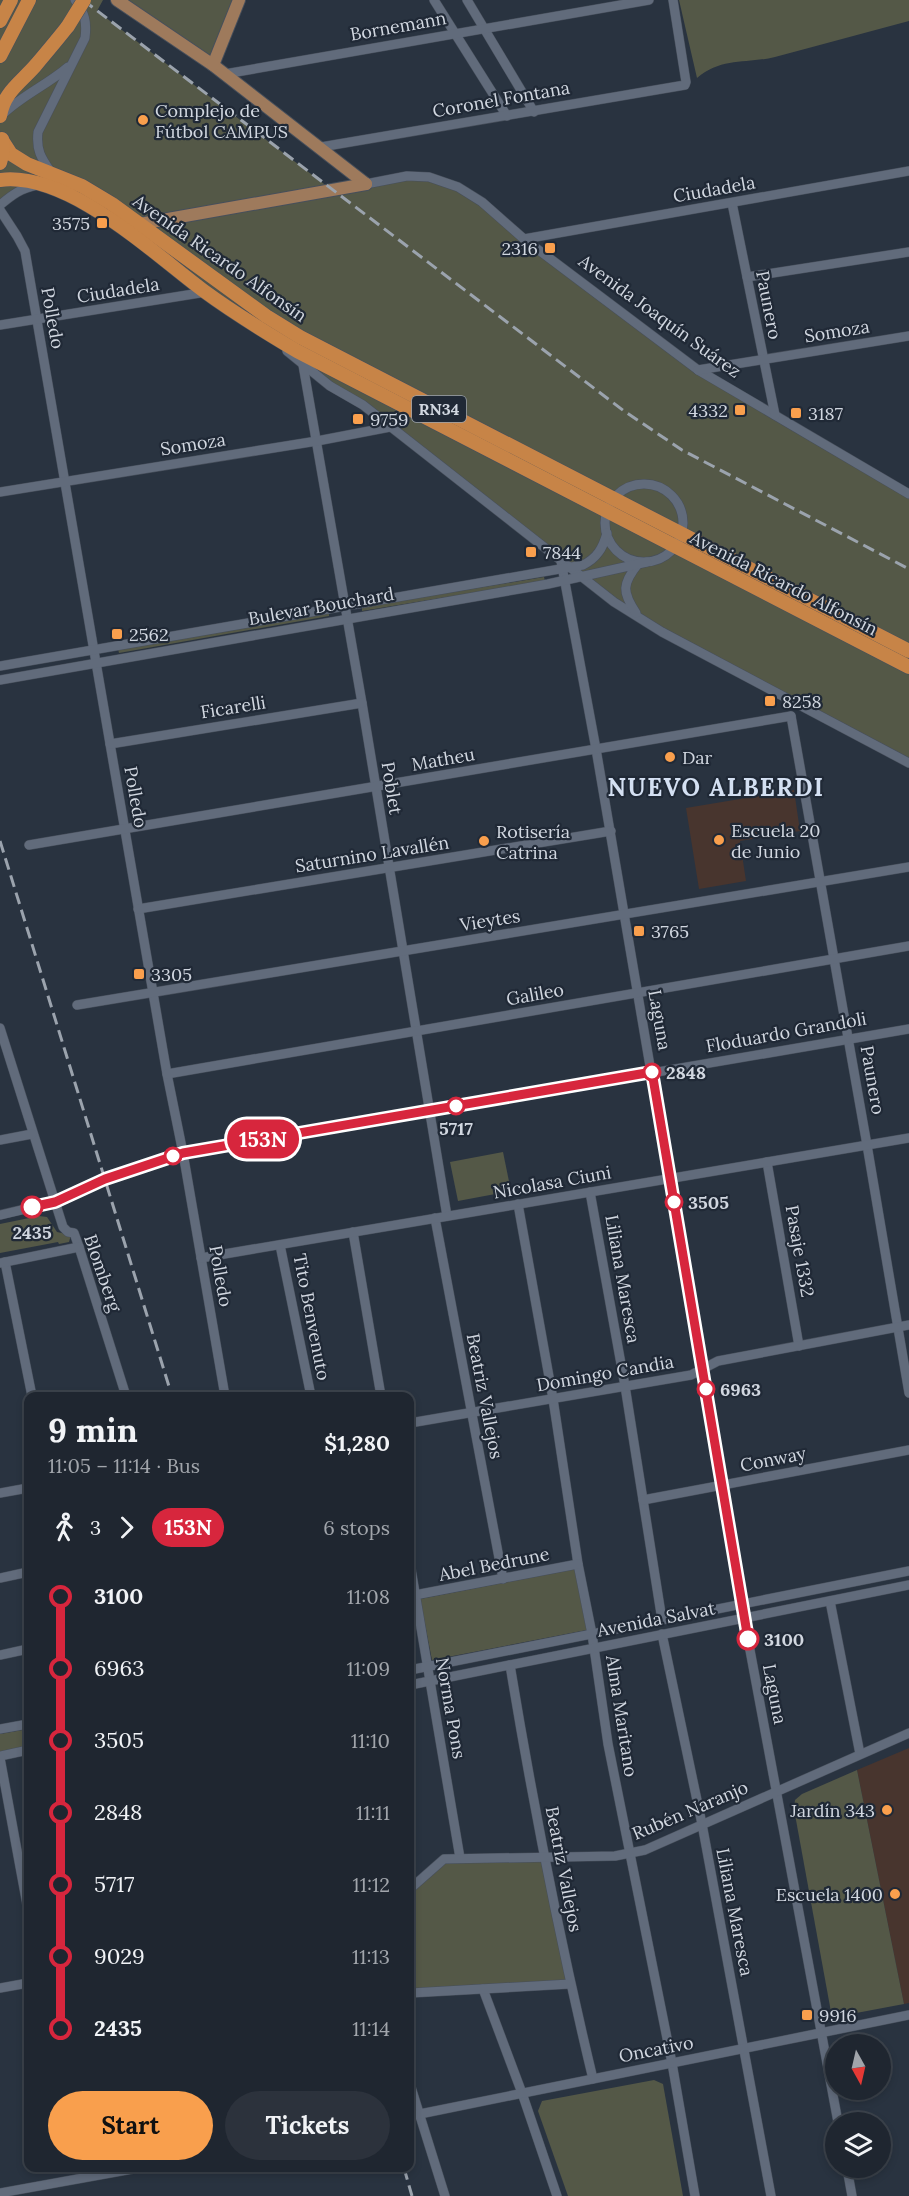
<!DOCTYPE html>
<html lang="en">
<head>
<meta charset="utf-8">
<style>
	body { margin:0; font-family:Lora,serif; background:#2c323c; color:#f1f3f6; height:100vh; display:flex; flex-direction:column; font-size:22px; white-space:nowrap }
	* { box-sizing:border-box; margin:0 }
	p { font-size:20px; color:#a1a5ab }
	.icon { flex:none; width:33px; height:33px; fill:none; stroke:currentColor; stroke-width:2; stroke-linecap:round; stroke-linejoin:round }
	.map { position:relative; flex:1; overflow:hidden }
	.drawer { position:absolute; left:24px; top:1392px; width:390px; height:780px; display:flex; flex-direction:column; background:#1f2630; border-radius:12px; box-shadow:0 3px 9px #0003,0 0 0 2px #3c434c }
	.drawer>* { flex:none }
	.badge { padding:0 12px; border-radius:20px; font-size:21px; line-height:39px }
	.needle { width:39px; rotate:172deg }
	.fabs { position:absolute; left:825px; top:2034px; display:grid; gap:12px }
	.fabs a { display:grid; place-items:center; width:66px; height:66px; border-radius:50%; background:#1f2630; box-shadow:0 3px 9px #0003,0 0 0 2px #3c434c; font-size:30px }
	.map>.badge { position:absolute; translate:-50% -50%; box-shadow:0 0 0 3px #fff }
	.legs { display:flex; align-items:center; gap:9px; height:66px; padding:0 24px; font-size:20px }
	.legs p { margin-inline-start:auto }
	.head { display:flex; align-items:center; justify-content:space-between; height:102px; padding:0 24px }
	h1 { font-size:33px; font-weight:700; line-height:45px }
	.button { display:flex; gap:12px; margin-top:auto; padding:12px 24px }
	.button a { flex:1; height:69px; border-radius:36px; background:#f99f4d; color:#111; font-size:24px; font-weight:700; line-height:69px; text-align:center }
	.button a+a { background:#2c323c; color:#f1f3f6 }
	ul { padding:0 24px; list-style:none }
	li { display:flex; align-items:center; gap:21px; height:72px; font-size:22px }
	li i { display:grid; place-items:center; width:9px; height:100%; margin:0 8px; background:currentColor }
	li i::after { content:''; width:15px; height:15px; margin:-8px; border:4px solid; border-radius:50%; background:#1f2630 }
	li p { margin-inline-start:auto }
	li:first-child i { background:linear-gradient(#0000 50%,currentColor 0) }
	li:last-child i { background:linear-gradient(currentColor 50%,#0000 0) }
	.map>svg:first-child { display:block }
</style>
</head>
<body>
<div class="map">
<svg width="909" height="2196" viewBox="0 0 909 2196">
	<rect width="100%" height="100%" fill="#293340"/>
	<g fill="#48352e">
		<path d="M794 790 800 831 740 841 746 881 699 889 686 808Z"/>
		<path d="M909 1748V2003L904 2004 857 1770Z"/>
	</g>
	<g fill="#545847">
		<path d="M0 0H103L97 11 332 190 407 176 458 187 698 370 909 494V763L639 618 363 405 121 227 139 224 51 172 43 184 0 205Z"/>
		<path d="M117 0H239L213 65Z"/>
		<path d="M679 0H909V21C864 33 820 45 775 57 746 64 722 57 697 78Z"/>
		<path d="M544 577 545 581 362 611V607Z"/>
		<path d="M329 612V616L119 653 118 649Z"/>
		<path d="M503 1152 511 1191 458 1201 450 1162Z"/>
		<path d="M39 1216 47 1217 57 1232 71 1235 69 1242 59 1244 58 1242 0 1253V1224Z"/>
		<path d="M575 1569 587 1630 432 1660 420 1599Z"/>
		<path d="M28 1729V1747L0 1752V1734Z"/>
		<path d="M857 1770 904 2004 835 2017 831 2012 794 1809 795 1800 802 1794Z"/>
		<path d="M544 1858 570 1984 410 1993V1889L444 1859Z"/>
		<path d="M654 2080 663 2084 683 2196H568L538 2111 542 2101Z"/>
	</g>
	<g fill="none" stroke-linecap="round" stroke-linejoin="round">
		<defs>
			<g id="minor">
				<path d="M434 0 507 116"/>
				<path d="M467 0 534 112"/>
				<path d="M225 74 649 0"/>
				<path d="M2 115C21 96 47 85 68 67"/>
				<path d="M321 147 685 85 686 82 673 0"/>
				<path d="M51 172C41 158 36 150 38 132L85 38C87 22 85 13 75 0"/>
				<path d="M366 184 407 176 429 177 458 187 482 202 524 239 698 370 909 494"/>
				<path d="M732 203 775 415"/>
				<path d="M0 205C12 195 21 188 37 185"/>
				<path d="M0 210 17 236 25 251 167 1074 183 1153 225 1396"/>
				<path d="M524 239 909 171"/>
				<path d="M747 277 909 252"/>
				<path d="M0 325 206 292"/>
				<path d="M287 351 330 386 363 405 614 602 662 632 909 763"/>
				<path d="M303 365 362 703 447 1216"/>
				<path d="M698 370 909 336"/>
				<circle cx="644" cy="523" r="39"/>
				<path d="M0 492 317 441 390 427"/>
				<path d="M561 561 596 749 744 1618 838 2122"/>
				<path d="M636 613C622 592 622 584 638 564"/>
				<path d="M0 666 583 565C597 558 603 548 607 533"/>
				<path d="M0 680 548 584 647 562"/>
				<path d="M791 716 867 1145 909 1393"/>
				<path d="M110 744 362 703"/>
				<path d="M29 845 791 716"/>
				<path d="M138 909 611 831"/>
				<path d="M77 1005 909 867"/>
				<path d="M0 1028 63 1227 68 1232 74 1233 79 1247 126 1396"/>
				<path d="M167 1074 909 946"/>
				<path d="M0 1140 32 1134"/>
				<path d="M767 1162 799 1346"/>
				<path d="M590 1192 625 1386 662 1620"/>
				<path d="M518 1204 553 1399 578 1564 592 1634 608 1744 672 2063 695 2196"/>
				<path d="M0 1215 55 1202 105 1179 183 1153 909 1029"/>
				<path d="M435 1218 503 1579"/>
				<path d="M353 1232 381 1396"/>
				<path d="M280 1245 311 1396"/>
				<path d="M201 1258 909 1138"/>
				<path d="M5 1262 32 1396"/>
				<path d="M0 1263 79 1247"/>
				<path d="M410 1423 691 1375 718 1361 909 1325"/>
				<path d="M0 1493 28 1488"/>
				<path d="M643 1500 909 1450"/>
				<path d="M410 1563 460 1858"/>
				<path d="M0 1578 28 1572"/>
				<path d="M415 1595 578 1564"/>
				<path d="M830 1601 860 1754"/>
				<path d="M662 1634 702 1824 771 2196"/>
				<path d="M0 1655 28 1649"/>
				<path d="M510 1665C533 1804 560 1942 593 2079"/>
				<path d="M410 1670 909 1571"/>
				<path d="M410 1685 909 1585"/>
				<path d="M0 1729 28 1724"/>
				<path d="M0 1756 28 1750"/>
				<path d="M0 1758 28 1910"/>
				<path d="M410 1889 444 1859 615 1856 645 1850 909 1733"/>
				<path d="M0 1988 28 1983"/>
				<path d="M483 1989 522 2093 557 2196"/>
				<path d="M410 1993 570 1984"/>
				<path d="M410 2084 445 2196"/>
				<path d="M410 2116 909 2015"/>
				<path d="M847 2168 852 2196"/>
				<path d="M0 2193 138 2168"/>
			</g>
			<g id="major">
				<path d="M117 0 213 65 366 184"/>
				<path d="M213 65 239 0"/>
				<path d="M134 225 366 184"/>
			</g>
			<g id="highway">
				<path d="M0 21 11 0"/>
				<path d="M0 56 29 0"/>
				<path d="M0 116C4 92 20 83 35 66 46 53 57 40 68 26"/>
				<path d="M2 140 11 154 27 164 82 186 112 204 266 316 300 337 909 651"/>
				<path d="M0 163 3 152 2 139"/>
				<path d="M0 180C68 171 153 253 204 291 234 313 265 332 297 351L909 667"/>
			</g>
		</defs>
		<use href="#minor" stroke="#474f5b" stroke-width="10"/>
		<use href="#major" stroke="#474f5b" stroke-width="14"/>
		<use href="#highway" stroke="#474f5b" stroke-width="15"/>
		<use href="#minor" stroke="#616b7b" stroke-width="9"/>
		<use href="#major" stroke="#9e7a5c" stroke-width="12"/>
		<use href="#highway" stroke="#c78447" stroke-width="14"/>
		<g stroke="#9ba3ad" stroke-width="3" stroke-dasharray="12 6" stroke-linecap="butt">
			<path d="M83 0 624 411 682 450 909 569"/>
			<path d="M0 841 172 1396"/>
			<path d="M404 2168 412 2196"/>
		</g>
		<defs>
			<path id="highway-bridge" d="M68 26 84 0"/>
		</defs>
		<use href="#highway-bridge" stroke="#474f5b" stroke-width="15" stroke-linecap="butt"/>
		<use href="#highway-bridge" stroke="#c78447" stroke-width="14"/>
	</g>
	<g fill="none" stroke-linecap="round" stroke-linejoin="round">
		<defs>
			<path id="line-1" d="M32 1207 55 1202 105 1179 183 1153 652 1072 748 1639"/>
		</defs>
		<use href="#line-1" stroke="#fff" stroke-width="14"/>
		<use href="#line-1" stroke="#d7263d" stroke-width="9"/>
	</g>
	<g fill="#f99f4d" stroke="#202936" stroke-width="2">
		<circle cx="143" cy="120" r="6"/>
		<rect x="96" y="217" width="12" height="12" rx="3"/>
		<rect x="544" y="242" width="12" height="12" rx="3"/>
		<rect x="734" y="404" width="12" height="12" rx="3"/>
		<rect x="790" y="407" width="12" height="12" rx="3"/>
		<rect x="352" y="413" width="12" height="12" rx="3"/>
		<rect x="525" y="546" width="12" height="12" rx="3"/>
		<rect x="111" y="628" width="12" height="12" rx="3"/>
		<rect x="764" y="695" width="12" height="12" rx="3"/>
		<circle cx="670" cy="757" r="6"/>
		<circle cx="719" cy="840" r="6"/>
		<circle cx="484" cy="841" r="6"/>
		<rect x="633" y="925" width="12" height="12" rx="3"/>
		<rect x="133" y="968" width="12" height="12" rx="3"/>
		<circle cx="887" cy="1810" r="6"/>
		<circle cx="895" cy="1894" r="6"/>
		<rect x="801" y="2009" width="12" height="12" rx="3"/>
	</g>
	<g fill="#fff" stroke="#d7263d" stroke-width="3">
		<circle cx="652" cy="1072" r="8"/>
		<circle cx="456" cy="1106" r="8"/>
		<circle cx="173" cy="1156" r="8"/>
		<circle cx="674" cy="1202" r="8"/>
		<circle cx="32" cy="1207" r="10"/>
		<circle cx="706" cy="1389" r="8"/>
		<circle cx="748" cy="1639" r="10"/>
	</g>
	<g text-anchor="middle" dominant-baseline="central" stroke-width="4.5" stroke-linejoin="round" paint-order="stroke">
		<rect fill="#202936" stroke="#9ca3ad" stroke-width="1.5" x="412" y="396" width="54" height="26" rx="4.5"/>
		<g font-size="16" font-weight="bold" fill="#d1d7e0">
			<text x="439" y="409">RN34</text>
		</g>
		<g font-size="18" fill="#d1d7e0" stroke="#202936">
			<text transform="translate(398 26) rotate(-10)">Bornemann</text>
			<text transform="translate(501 99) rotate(-10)">Coronel Fontana</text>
			<text transform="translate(714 189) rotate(-10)">Ciudadela</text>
			<text transform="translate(220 258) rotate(35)">Avenida Ricardo Alfonsín</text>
			<text transform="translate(118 290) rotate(-9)">Ciudadela</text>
			<text transform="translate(769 305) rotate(79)">Paunero</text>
			<text transform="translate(660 316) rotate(36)">Avenida Joaquín Suárez</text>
			<text transform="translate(53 318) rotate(80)">Polledo</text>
			<text transform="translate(837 331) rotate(-9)">Somoza</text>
			<text transform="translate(193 444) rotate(-9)">Somoza</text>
			<text transform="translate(784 583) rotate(27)">Avenida Ricardo Alfonsín</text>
			<text transform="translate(321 606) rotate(-10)">Bulevar Bouchard</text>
			<text transform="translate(233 707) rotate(-9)">Ficarelli</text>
			<text transform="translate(443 759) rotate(-10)">Matheu</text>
			<text transform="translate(392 788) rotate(81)">Poblet</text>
			<text transform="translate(136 797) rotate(80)">Polledo</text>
			<text transform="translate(372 854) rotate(-9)">Saturnino Lavallén</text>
			<text transform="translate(490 920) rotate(-9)">Vieytes</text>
			<text transform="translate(535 994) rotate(-10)">Galileo</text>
			<text transform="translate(660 1020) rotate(80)">Laguna</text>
			<text transform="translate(786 1032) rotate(-10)">Floduardo Grandoli</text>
			<text transform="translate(873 1080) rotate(80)">Paunero</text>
			<text transform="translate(552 1182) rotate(-10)">Nicolasa Ciuni</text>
			<text transform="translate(800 1251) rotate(80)">Pasaje 1332</text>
			<text transform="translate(103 1273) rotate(71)">Blomberg</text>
			<text transform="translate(221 1276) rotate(80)">Polledo</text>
			<text transform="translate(623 1279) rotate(80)">Liliana Maresca</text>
			<text transform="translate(312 1317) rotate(79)">Tito Benvenuto</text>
			<text transform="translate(605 1373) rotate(-10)">Domingo Candia</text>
			<text transform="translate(485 1396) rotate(79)">Beatriz Vallejos</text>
			<text transform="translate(773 1459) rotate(-11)">Conway</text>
			<text transform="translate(494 1564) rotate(-11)">Abel Bedrune</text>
			<text transform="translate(656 1619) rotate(-11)">Avenida Salvat</text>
			<text transform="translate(775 1694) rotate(79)">Laguna</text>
			<text transform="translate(451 1708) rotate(80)">Norma Pons</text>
			<text transform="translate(622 1716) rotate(81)">Alma Maritano</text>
			<text transform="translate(690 1810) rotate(-23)">Rubén Naranjo</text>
			<text transform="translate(564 1869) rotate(79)">Beatriz Vallejos</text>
			<text transform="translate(735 1912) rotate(79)">Liliana Maresca</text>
			<text transform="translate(656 2049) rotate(-11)">Oncativo</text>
		</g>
		<g font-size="18" fill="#d1d7e0" stroke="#202936" text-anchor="start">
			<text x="155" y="110">Complejo de<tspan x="155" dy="21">Fútbol CAMPUS</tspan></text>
			<text x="90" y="223" text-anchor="end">3575</text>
			<text x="538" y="248" text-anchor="end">2316</text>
			<text x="728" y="410" text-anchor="end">4332</text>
			<text x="808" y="413">3187</text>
			<text x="370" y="419">9759</text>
			<text x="543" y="552">7844</text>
			<text x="129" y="634">2562</text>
			<text x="782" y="701">8258</text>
			<text x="682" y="757">Dar</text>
			<text x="731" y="830">Escuela 20<tspan x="731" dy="21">de Junio</tspan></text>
			<text x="496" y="831">Rotisería<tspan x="496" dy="21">Catrina</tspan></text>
			<text x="651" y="931">3765</text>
			<text x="151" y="974">3305</text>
			<text x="875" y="1810" text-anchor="end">Jardín 343</text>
			<text x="883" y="1894" text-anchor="end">Escuela 1400</text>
			<text x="819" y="2015">9916</text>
		</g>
		<g font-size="18" font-weight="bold" fill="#d1d7e0" stroke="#202936" text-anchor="start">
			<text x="666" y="1072">2848</text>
			<text x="456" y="1128" text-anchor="middle">5717</text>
			<text x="688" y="1202">3505</text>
			<text x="32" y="1232" text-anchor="middle">2435</text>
			<text x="720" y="1389">6963</text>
			<text x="764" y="1639">3100</text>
		</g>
		<g font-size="24" font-weight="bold" letter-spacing="1.5" fill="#d4e0f2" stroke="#202936">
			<text x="716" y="787">NUEVO ALBERDI</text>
		</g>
	</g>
</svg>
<div class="fabs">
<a><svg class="needle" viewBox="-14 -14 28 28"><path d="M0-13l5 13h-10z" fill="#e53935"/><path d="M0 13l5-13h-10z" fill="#a1a5ab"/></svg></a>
<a><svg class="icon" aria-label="layers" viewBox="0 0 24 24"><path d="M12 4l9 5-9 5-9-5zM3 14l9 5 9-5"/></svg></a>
</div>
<b class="badge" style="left:263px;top:1139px;background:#d7263d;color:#fff">153N</b>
<section class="drawer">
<div class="head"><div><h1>9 min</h1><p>11:05 – 11:14 · Bus</p></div><b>$1,280</b></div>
<div class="legs"><svg class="icon" aria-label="walk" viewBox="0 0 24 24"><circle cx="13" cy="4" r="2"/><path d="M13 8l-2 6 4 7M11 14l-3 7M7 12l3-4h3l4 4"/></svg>3<svg class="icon" aria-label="forward" viewBox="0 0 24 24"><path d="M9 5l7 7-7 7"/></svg><b class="badge" style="background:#d7263d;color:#fff">153N</b><p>6 stops</p></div>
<ul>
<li><i style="color:#d7263d"></i><b>3100</b><p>11:08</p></li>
<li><i style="color:#d7263d"></i><span>6963</span><p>11:09</p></li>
<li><i style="color:#d7263d"></i><span>3505</span><p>11:10</p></li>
<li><i style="color:#d7263d"></i><span>2848</span><p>11:11</p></li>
<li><i style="color:#d7263d"></i><span>5717</span><p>11:12</p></li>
<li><i style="color:#d7263d"></i><span>9029</span><p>11:13</p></li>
<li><i style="color:#d7263d"></i><b>2435</b><p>11:14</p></li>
</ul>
<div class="button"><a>Start</a><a>Tickets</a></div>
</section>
</div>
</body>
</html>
